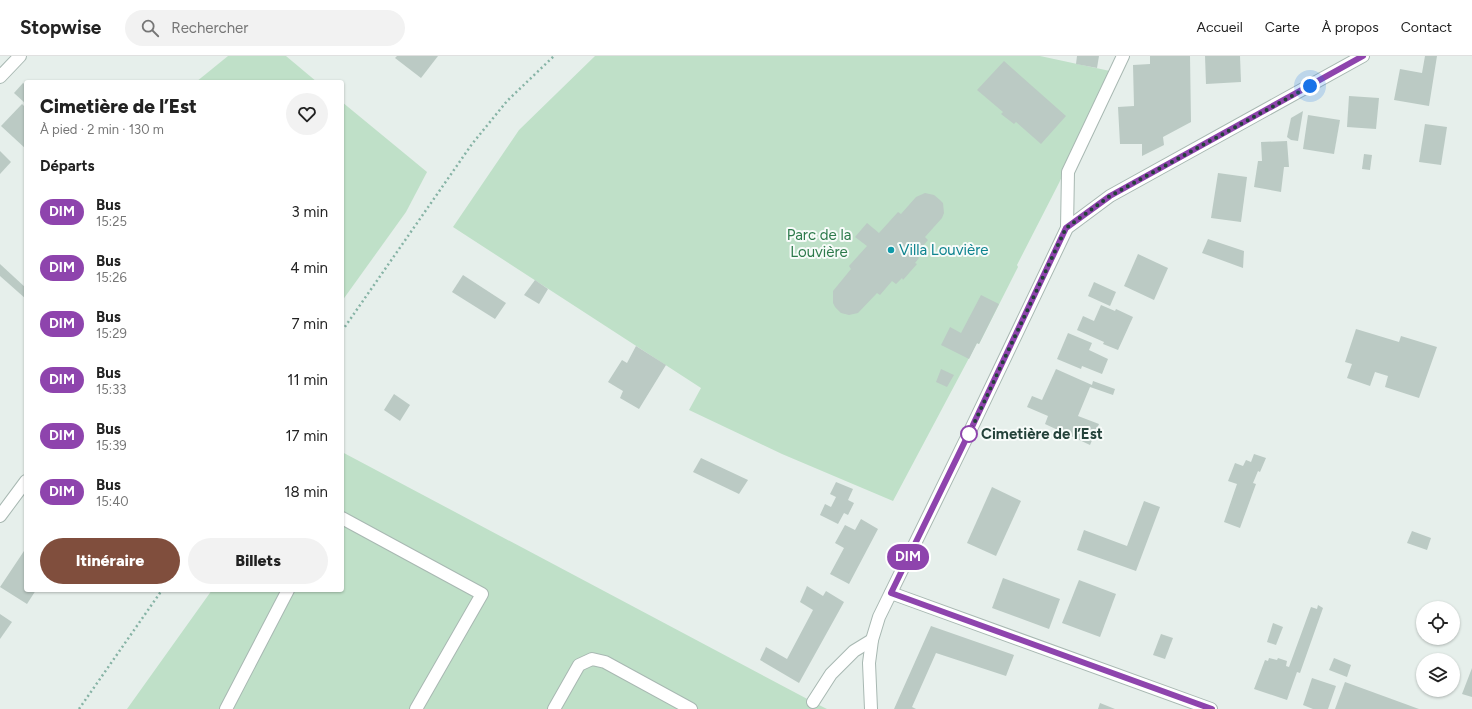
<!DOCTYPE html>
<html lang="fr">
<head>
<meta charset="utf-8">
<style>
	body { margin:0; font-family:Figtree,sans-serif; background:#f2f2f2; color:#222; height:100vh; display:flex; flex-direction:column; font-size:15px; white-space:nowrap }
	* { box-sizing:border-box; margin:0 }
	p { font-size:13px; color:#767676 }
	.icon { flex:none; width:22px; height:22px; fill:none; stroke:currentColor; stroke-width:2; stroke-linecap:round; stroke-linejoin:round }
	.map { position:relative; flex:1; overflow:hidden }
	.panel { position:absolute; left:24px; top:24px; width:320px; height:512px; display:flex; flex-direction:column; background:#fff; border-radius:4px; box-shadow:0 1px 3px #0004 }
	.panel>* { flex:none }
	.badge { padding:0 8px; border-radius:13px; font-size:14px; line-height:26px }
	.buttons { position:absolute; left:1416px; top:545px; display:grid; gap:8px }
	.buttons a { display:grid; place-items:center; width:44px; height:44px; border-radius:50%; background:#fff; box-shadow:0 1px 3px #0004; font-size:20px }
	.you { position:absolute; width:20px; height:20px; margin:-10px; border:3px solid #fff; border-radius:50%; background:#1a73e8; box-shadow:0 0 0 6px #1a73e833 }
	.map>.badge { position:absolute; translate:-50% -50%; box-shadow:0 0 0 2px #fff }
	h2 { padding:0 16px; font-size:15px; line-height:36px }
	.round { display:grid; place-items:center; flex:none; width:42px; height:42px; border-radius:21px; background:#f2f2f2 }
	.overview { display:flex; align-items:center; justify-content:space-between; height:68px; padding:0 16px }
	h1 { font-size:19px; font-weight:800; line-height:30px }
	.action { display:flex; gap:8px; margin-top:auto; padding:8px 16px }
	.action a { flex:1; height:46px; border-radius:24px; background:#804e3d; color:#fff; font-size:16px; font-weight:800; line-height:46px; text-align:center }
	.action a+a { background:#f2f2f2; color:#222 }
	ul { padding:0; list-style:none }
	li { display:flex; align-items:center; gap:12px; height:56px; padding:0 16px }
	li div { flex:1 }
	li b { display:block; font-size:15px }
	li em { font-style:normal }
	li .badge { min-width:44px; font-weight:700; text-align:center }
	header { display:flex; align-items:center; gap:24px; box-sizing:border-box; height:56px; padding:0 20px; background:#fff; border-bottom:1px solid #e0e0e0 }
	header strong { font-size:19px }
	nav { display:flex; gap:22px; margin-inline-start:auto; font-size:14px }
	.search { width:280px; height:36px; background:#f2f2f2; display:flex; align-items:center; gap:10px; box-sizing:border-box; padding:0 14px; border-radius:22px; color:#767676; font-size:15px }
	.map>svg:first-child { display:block }
</style>
</head>
<body>
<header>
<strong>Stopwise</strong>
<div class="search"><svg class="icon" aria-label="search" viewBox="0 0 24 24"><circle cx="10" cy="10" r="6"/><path d="M15 15l6 6"/></svg>Rechercher</div>
<nav><a>Accueil</a><a>Carte</a><a>À propos</a><a>Contact</a></nav>
</header>
<div class="map">
<svg width="1472" height="653" viewBox="0 0 1472 653">
	<rect width="100%" height="100%" fill="#e6efeb"/>
	<g fill="#bfe0c8">
		<path d="M228 0H286L317 26H196Z"/>
		<path d="M595 0H1040L1110 15 1059 127 1017 209 1018 211 979 288 977 287 893 445 782 398 689 354 701 332 453 171 519 74Z"/>
		<path d="M342 46 427 116 406 156 342 245Z"/>
		<path d="M342 396 813 646 827 653H127L212 534H342Z"/>
	</g>
	<g fill="#bbcac4">
		<path d="M397 0H438L421 22 395 2Z"/>
		<path d="M1077 0H1099L1097 12 1076 8Z"/>
		<path d="M1150 0H1190L1191 66 1163 81 1164 89 1142 100V88H1120L1118 51 1134 50 1133 9 1150 8Z"/>
		<path d="M1205 0H1240L1241 26 1206 28Z"/>
		<path d="M1425 0H1437L1429 50 1394 44 1400 13 1422 17Z"/>
		<path d="M1004 5 1066 60 1041 88 1016 66 1014 68 1001 58 1003 56 977 34Z"/>
		<path d="M23 27 26 29V48L14 37Z"/>
		<path d="M1349 40 1379 42 1376 73 1347 71Z"/>
		<path d="M22 48 26 52V93L1 70Z"/>
		<path d="M1303 55 1298 85 1291 84 1287 81 1291 62Z"/>
		<path d="M1308 59 1340 64 1334 98 1303 93Z"/>
		<path d="M1425 68 1447 71 1441 109 1419 106Z"/>
		<path d="M1287 85 1289 111H1284L1281 136 1254 131 1258 105H1262L1261 86Z"/>
		<path d="M0 95 11 106 0 118Z"/>
		<path d="M1364 98 1372 99 1370 114 1362 113Z"/>
		<path d="M1218 117 1247 121 1241 166 1211 162Z"/>
		<path d="M925 137 934 139 940 144 943 147 944 157 942 162 925 181 928 184 916 198 919 202 915 207 917 208 903 224 902 222 896 228 892 225 880 239 877 237 858 257 849 259 841 257 835 251 833 247V235L851 213 849 210 867 190 855 181 867 167 879 177 898 156 901 158 916 141Z"/>
		<path d="M1208 183 1244 195 1243 212 1202 197Z"/>
		<path d="M1138 198 1168 212 1154 244 1124 230Z"/>
		<path d="M0 208 26 232V243L0 220Z"/>
		<path d="M463 219 506 247 495 263 452 236Z"/>
		<path d="M535 224 548 233 539 248 524 239Z"/>
		<path d="M1094 226 1116 236 1110 250 1088 240Z"/>
		<path d="M981 239 999 248 979 288 977 287 969 303 941 289 950 271 961 277Z"/>
		<path d="M1101 249 1115 255 1116 253 1133 261 1118 294 1103 288 1104 286 1077 274 1083 260 1094 265Z"/>
		<path d="M1356 273 1399 286 1401 280 1437 291 1419 342 1385 331 1388 320 1375 316 1370 330 1347 322 1352 308 1345 306Z"/>
		<path d="M1068 277 1092 287 1089 294 1108 303 1102 318 1082 310 1081 313 1057 303Z"/>
		<path d="M636 290 666 309 639 353 620 342 623 335 608 326 622 304 627 307Z"/>
		<path d="M941 313 954 319 947 331 936 326Z"/>
		<path d="M1056 313 1092 329 1093 325 1115 333 1113 339 1090 331 1078 360 1099 368 1090 389 1045 368 1048 360 1027 351 1032 340 1042 344Z"/>
		<path d="M394 338 410 349 400 365 384 354Z"/>
		<path d="M1254 398 1266 402 1260 416 1258 415 1253 427 1256 428 1240 472 1224 466 1237 428 1228 425 1235 407 1243 410 1246 404 1251 406Z"/>
		<path d="M701 402 748 424 739 438 693 416Z"/>
		<path d="M836 426 853 433 848 444 854 447 848 459 844 457 838 468 820 459 825 448 831 451 836 441 830 438Z"/>
		<path d="M992 431 1021 445 996 500 967 487Z"/>
		<path d="M1144 445 1160 451 1136 515 1077 494 1084 474 1127 490Z"/>
		<path d="M861 463 878 473 849 528 830 518 844 492 835 487 845 469 855 474Z"/>
		<path d="M1412 475 1431 482 1427 494 1407 487Z"/>
		<path d="M24 495 26 496V534H36L27 548 0 531Z"/>
		<path d="M1003 522 1060 543 1049 573 992 552Z"/>
		<path d="M1079 524 1116 538 1100 581 1062 567Z"/>
		<path d="M807 530 823 540 826 535 844 546 799 627 760 604 766 591 787 603 813 554 800 546Z"/>
		<path d="M1318 549 1323 552 1300 617 1297 616 1287 644 1254 633 1265 604 1268 605 1269 602 1277 604 1278 602 1287 605 1286 610 1289 611 1311 551 1317 553Z"/>
		<path d="M0 558 12 566 0 583Z"/>
		<path d="M1273 567 1283 571 1276 589 1267 586Z"/>
		<path d="M931 570 1014 599 1006 620 936 597 912 651 916 653H894Z"/>
		<path d="M1161 578 1173 582 1165 603 1153 599Z"/>
		<path d="M1334 602 1351 609 1347 621 1329 614Z"/>
		<path d="M1472 612V641L1462 638Z"/>
		<path d="M1312 622 1336 630 1328 653H1313L1303 649Z"/>
		<path d="M1345 626 1419 653H1335Z"/>
		<path d="M1100 647 1115 653H1098Z"/>
	</g>
	<g fill="none" stroke-linecap="round" stroke-linejoin="round">
		<defs>
			<g id="lane">
				<path d="M342 462 482 538 416 653"/>
				<path d="M226 653 288 534"/>
				<path d="M554 653 579 609 592 603 605 606 691 653"/>
			</g>
			<g id="street">
				<path d="M0 21 20 0"/>
				<path d="M1067 172 1068 116 1123 0"/>
				<path d="M0 460 26 425"/>
				<path d="M891 537 1211 653"/>
				<path d="M813 646 831 618 854 595 872 584"/>
				<path d="M871 653 869 607 872 584 879 561 971 373 1067 172 1110 140 1363 0"/>
			</g>
		</defs>
		<use href="#lane" stroke="#a8b8b2" stroke-width="14"/>
		<use href="#street" stroke="#a8b8b2" stroke-width="14"/>
		<g stroke="#86b3a5" stroke-width="2.5" stroke-dasharray="2 3" stroke-linecap="butt">
			<path d="M342 275 472 88 507 45 554 0"/>
			<path d="M79 653 162 534"/>
		</g>
		<use href="#lane" stroke="#fff" stroke-width="12"/>
		<use href="#street" stroke="#fff" stroke-width="12"/>
	</g>
	<g fill="none" stroke-linecap="round" stroke-linejoin="round">
		<defs>
			<path id="line" d="M1212 653 891 537 971 373 1066 172 1110 140 1363 0"/>
		</defs>
		<use href="#line" stroke="#fff" stroke-width="9"/>
		<use href="#line" stroke="#8e44ad" stroke-width="6"/>
		<path stroke="#24423a" stroke-width="4" stroke-dasharray="0 7.2" d="M969 378 1066 172 1110 140 1310 30"/>
	</g>
	<circle fill="#0f9aa8" stroke="#f7fbf9" stroke-width="1.5" cx="891" cy="194" r="4"/>
	<circle fill="#fff" stroke="#8e44ad" stroke-width="2" cx="969" cy="378" r="8"/>
	<g text-anchor="middle" dominant-baseline="central" stroke-width="4" stroke-linejoin="round" paint-order="stroke">
		<g font-size="15" fill="#2d7a4b" stroke="#f7fbf9">
			<text x="819" y="179">Parc de la<tspan x="819" dy="17">Louvière</tspan></text>
		</g>
		<g font-size="15" fill="#0d838f" stroke="#f7fbf9" text-anchor="start">
			<text x="899" y="194">Villa Louvière</text>
		</g>
		<g font-size="15" font-weight="bold" fill="#24423a" stroke="#f7fbf9" text-anchor="start">
			<text x="981" y="378">Cimetière de l’Est</text>
		</g>
	</g>
</svg>
<div class="buttons">
<a><svg class="icon" aria-label="locate" viewBox="0 0 24 24"><circle cx="12" cy="12" r="6"/><path d="M12 2v4M12 18v4M2 12h4M18 12h4"/></svg></a>
<a><svg class="icon" aria-label="layers" viewBox="0 0 24 24"><path d="M12 4l9 5-9 5-9-5zM3 14l9 5 9-5"/></svg></a>
</div>
<div class="you" style="left:1310px;top:30px"></div>
<b class="badge" style="left:908px;top:501px;background:#8e44ad;color:#fff">DIM</b>
<section class="panel">
<div class="overview"><div><h1>Cimetière de l’Est</h1><p>À pied · 2 min · 130 m</p></div><a class="round"><svg class="icon" aria-label="heart" viewBox="0 0 24 24"><path d="M12 20l-8-8c-3-5 5-10 8-4 3-6 11-1 8 4z"/></svg></a></div>
<h2>Départs</h2>
<ul>
<li><span class="badge" style="background:#8e44ad;color:#fff">DIM</span><div><b>Bus</b><p>15:25</p></div><em>3 min</em></li>
<li><span class="badge" style="background:#8e44ad;color:#fff">DIM</span><div><b>Bus</b><p>15:26</p></div><em>4 min</em></li>
<li><span class="badge" style="background:#8e44ad;color:#fff">DIM</span><div><b>Bus</b><p>15:29</p></div><em>7 min</em></li>
<li><span class="badge" style="background:#8e44ad;color:#fff">DIM</span><div><b>Bus</b><p>15:33</p></div><em>11 min</em></li>
<li><span class="badge" style="background:#8e44ad;color:#fff">DIM</span><div><b>Bus</b><p>15:39</p></div><em>17 min</em></li>
<li><span class="badge" style="background:#8e44ad;color:#fff">DIM</span><div><b>Bus</b><p>15:40</p></div><em>18 min</em></li>
</ul>
<div class="action"><a>Itinéraire</a><a>Billets</a></div>
</section>
</div>
</body>
</html>
